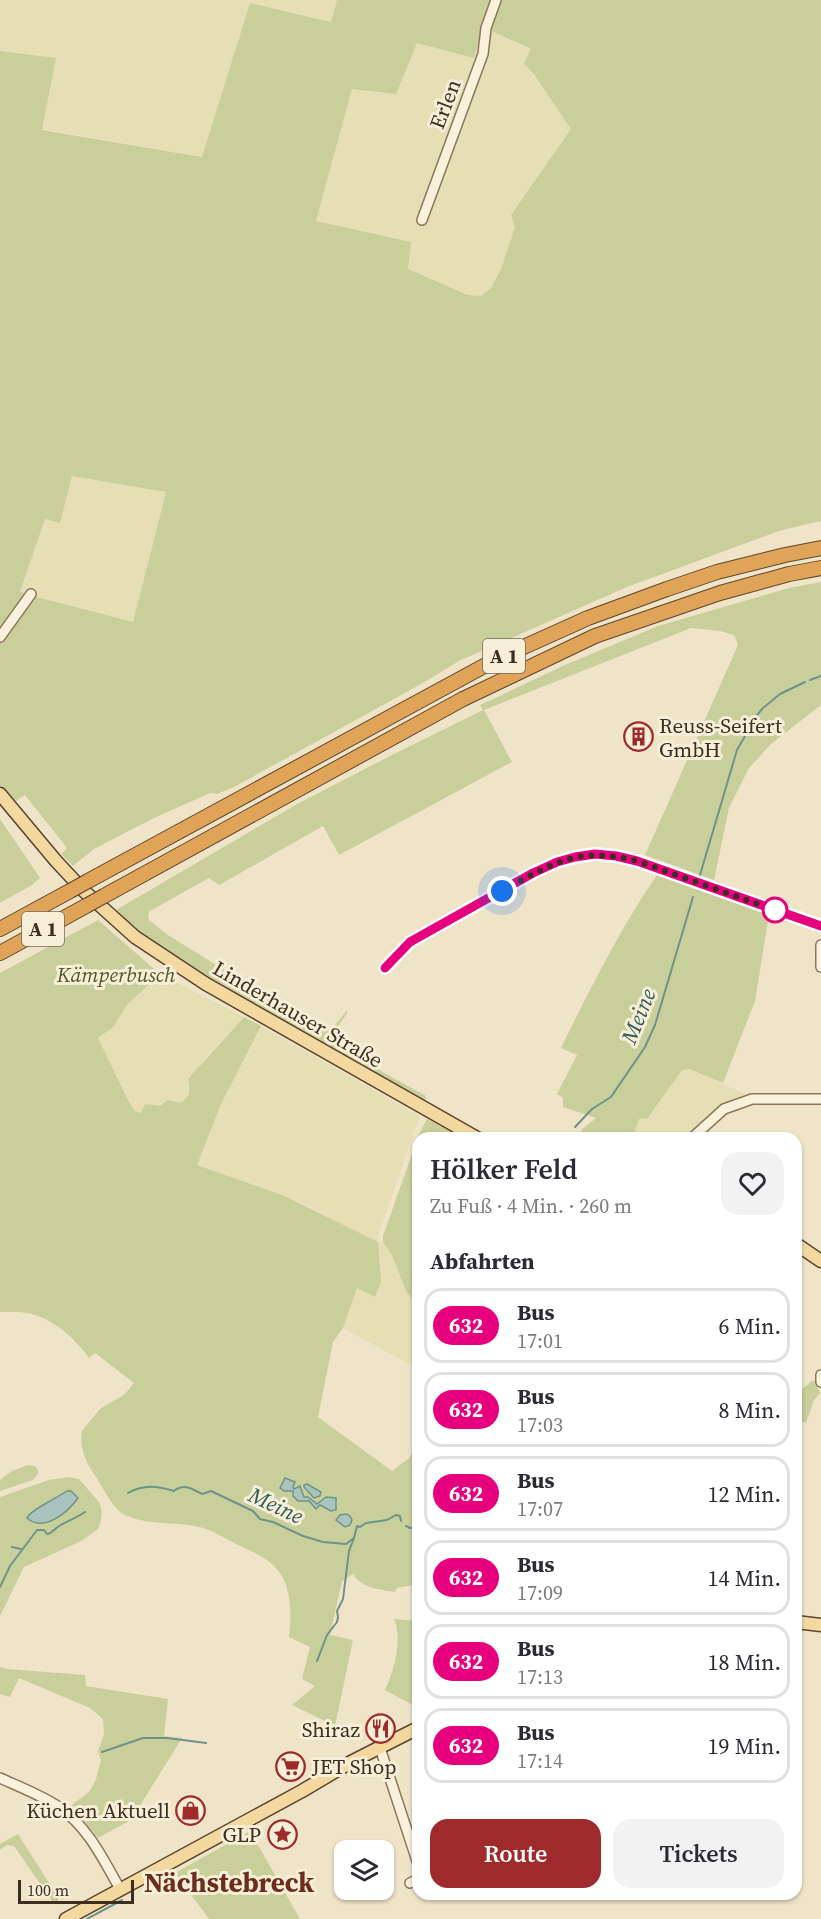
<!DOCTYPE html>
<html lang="de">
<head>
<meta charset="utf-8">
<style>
	body { margin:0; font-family:"Source Serif 4",serif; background:#f2f2f3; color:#2b2b33; height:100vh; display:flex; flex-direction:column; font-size:22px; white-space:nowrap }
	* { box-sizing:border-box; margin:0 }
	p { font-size:20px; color:#7c7c81 }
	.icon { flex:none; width:33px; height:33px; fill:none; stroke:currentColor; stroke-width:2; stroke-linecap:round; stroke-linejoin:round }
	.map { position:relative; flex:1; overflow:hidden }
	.sheet { position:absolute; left:412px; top:1132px; width:390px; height:768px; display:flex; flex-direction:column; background:#fff; border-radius:18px; box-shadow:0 2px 4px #0004 }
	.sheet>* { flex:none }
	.badge { padding:0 12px; border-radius:20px; font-size:21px; line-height:39px }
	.controls { position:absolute; left:334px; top:1840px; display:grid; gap:12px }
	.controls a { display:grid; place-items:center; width:60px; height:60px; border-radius:12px; background:#fff; box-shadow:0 2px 4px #0004; font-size:30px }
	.scale { position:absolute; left:18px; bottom:15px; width:116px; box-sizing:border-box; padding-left:6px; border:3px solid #3d2e20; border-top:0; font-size:16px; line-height:21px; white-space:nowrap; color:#3d2e20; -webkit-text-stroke:4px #f7eed8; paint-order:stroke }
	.you { position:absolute; width:30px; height:30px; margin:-15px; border:4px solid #fff; border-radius:50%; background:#1a73e8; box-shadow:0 0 0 9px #1a73e833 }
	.map>.badge { position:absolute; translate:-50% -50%; box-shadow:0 0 0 3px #fff }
	h2 { padding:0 18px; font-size:22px; line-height:54px }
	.round { display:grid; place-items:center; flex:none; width:63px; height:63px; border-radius:18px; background:#f2f2f3 }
	.summary { display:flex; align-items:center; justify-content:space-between; height:102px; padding:0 18px }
	h1 { font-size:28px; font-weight:600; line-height:45px }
	.button { display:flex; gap:12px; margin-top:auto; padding:12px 18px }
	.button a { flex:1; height:69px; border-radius:18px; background:#9e2a2b; color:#fff; font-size:24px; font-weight:600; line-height:69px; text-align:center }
	.button a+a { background:#f2f2f3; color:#2b2b33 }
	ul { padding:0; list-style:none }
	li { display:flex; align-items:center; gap:18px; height:75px; margin:0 12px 9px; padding:0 6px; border:3px solid #e1e1e2; border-radius:18px }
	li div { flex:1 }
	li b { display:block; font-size:22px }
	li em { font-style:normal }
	li .badge { min-width:66px; font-weight:700; text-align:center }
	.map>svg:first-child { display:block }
</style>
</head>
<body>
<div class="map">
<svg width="821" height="1919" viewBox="0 0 821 1919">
	<rect width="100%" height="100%" fill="#f0e4c8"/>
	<g fill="#e6deb5">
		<path d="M0 0H337L331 22 250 3 203 157 42 129 55 58 0 51Z"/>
		<path d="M483 27 531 50 524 63 536 77 572 129 511 215 515 227 501 269 491 288 481 296 468 295 408 269 411 242 316 222 352 89 417 42Z"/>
		<path d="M72 476 166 492 133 623 20 593 45 518 60 522Z"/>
		<path d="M160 974 244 1017 202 1062 190 1088 189 1096 185 1100 180 1103 173 1102 160 1106 145 1104 141 1113 135 1111 129 1102 98 1038 113 1027 128 1004Z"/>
		<path d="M261 1026 420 1116 379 1233 378 1241 383 1242 392 1254 406 1291 418 1307V1369L343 1328 357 1288 375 1297 381 1283 325 1214 286 1196 197 1165 221 1104Z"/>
		<path d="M689 1069 750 1096 703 1123 685 1138H632L641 1117 647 1119 681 1070Z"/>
	</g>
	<g fill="#c9cf9b" fill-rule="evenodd">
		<path d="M337 0H821V521L782 530 627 587 459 661 423 683 234 787 217 794 210 793 154 818 94 849 73 866 61 854 67 848 25 795 14 802 0 785V644L36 597 133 622 166 492 72 476 60 523 45 519 20 592 31 594 0 633V51L56 58 42 130 202 157 250 3 331 22ZM483 27 531 49 524 63 536 77 571 129 511 215 515 227 501 269 491 288 481 296 468 295 408 269 411 242 316 221 352 89 396 94 417 43 474 58Z"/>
		<path d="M821 582V705L771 744 749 768 729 808 714 880 645 855 738 645 734 635 720 631 691 628 484 710 512 762 339 855 323 826 219 885 209 878 150 911 148 915 149 920 168 935 319 1029C332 1034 339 1020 346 1011L348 1012 324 1046C276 1018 227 992 181 961 157 946 134 932 116 910L297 804 392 755 483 710 480 705 565 665 658 626 789 588Z"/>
		<path d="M0 819 40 878 32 885 0 903Z"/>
		<path d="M657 875 769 915 755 1001 723 1083 689 1069 682 1070 647 1119 640 1118 632 1138H585L581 1130 596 1118 563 1107V1098L557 1094 577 1055 561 1048C590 989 620 929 657 875Z"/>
		<path d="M98 920 160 974 128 1004 113 1027 98 1038 129 1102 135 1111 141 1113 145 1104 160 1106 168 1100 180 1103C190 1097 191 1090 188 1079L244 1017 261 1026 221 1104 197 1165 285 1196 378 1242 381 1283 375 1297 357 1288 343 1328 333 1342 318 1417 392 1471 409 1458 418 1444V1502L415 1509 418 1511V1584L397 1588 395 1592C379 1589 363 1589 353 1574L342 1581 330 1635 353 1640 335 1726 292 1705 315 1686 302 1679 310 1647 289 1637C292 1613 292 1581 272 1564 262 1555 248 1550 236 1544 226 1539 214 1531 203 1528 179 1521 150 1526 127 1516 113 1510 104 1489 96 1477 86 1463 79 1448 82 1431L100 1409 125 1394 134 1383 95 1353 89 1358C77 1341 58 1323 38 1316 26 1311 13 1312 0 1312V973Z"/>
		<path d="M332 1044 426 1096 424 1104 329 1048Z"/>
		<path d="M427 1119 463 1138H418V1307L406 1291 392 1255 383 1242V1236L419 1134Z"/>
		<path d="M812 1381H815L820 1393 814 1400 806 1423 797 1420V1393Z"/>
		<path d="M28 1465 35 1466 38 1470V1474L33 1480 0 1491V1480L12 1471Z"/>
		<path d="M69 1477 79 1479 99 1502 102 1511 101 1520 98 1529 81 1541 24 1567 0 1616V1497L49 1480Z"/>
		<path d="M394 1619 418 1621V1708L385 1690C394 1671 403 1640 394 1619Z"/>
		<path d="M0 1667 7 1669 85 1675 86 1686 168 1699 164 1736 182 1738 131 1820 98 1838 84 1821 69 1807 89 1792 96 1779 101 1760 98 1751 104 1734 103 1719 90 1708 19 1678 10 1697 0 1694Z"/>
		<path d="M250 1831 300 1919H209L175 1873Z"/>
		<path d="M18 1834 58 1897V1903L52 1901 14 1846 7 1845 0 1850V1844Z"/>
	</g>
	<g fill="#a9c4bc" stroke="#6f938a" stroke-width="1.5">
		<path d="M285 1478 295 1482 293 1487 294 1489 300 1486 304 1497H308L317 1504 326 1497 336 1498V1510L331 1511 320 1505 316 1509 309 1501H298L293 1496V1491H284L280 1488Z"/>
		<path d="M307 1484 321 1492 320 1496 314 1498 304 1487V1485Z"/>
		<path d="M67 1491H71L78 1498C68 1512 44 1533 27 1518 30 1510 57 1498 67 1491Z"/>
		<path d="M346 1514 350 1516 352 1520 350 1525 345 1527 336 1520 340 1515Z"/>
	</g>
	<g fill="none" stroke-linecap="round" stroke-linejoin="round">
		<g stroke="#6f938a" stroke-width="2">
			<path d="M810 680 821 676"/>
			<path d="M700 875 737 750 757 715 763 708 780 694 805 682"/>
			<path d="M575 1127 592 1109 611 1097 645 1047 655 1025 693 897"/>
			<path d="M128 1493C144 1484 157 1486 174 1491 184 1483 192 1489 202 1494L211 1491 253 1511 260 1519 273 1522 303 1536 323 1542 346 1544 354 1538 357 1526 360 1527 366 1523 387 1520 396 1515 400 1516 401 1521"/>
			<path d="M406 1526 410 1528 418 1527"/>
			<path d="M12 1547 21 1549"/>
			<path d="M0 1587 10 1566 37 1530H44L47 1534C53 1533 54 1529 59 1526 68 1521 76 1518 85 1512"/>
			<path d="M317 1661 327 1635 337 1622 338 1617 337 1611 343 1599 349 1551 354 1538"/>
			<path d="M102 1752 143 1738H167L206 1743"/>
			<path d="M87 1919 122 1900"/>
		</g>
		<defs>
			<g id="minor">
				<path d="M422 220 483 54 486 28 496 0"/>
				<path d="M0 637 31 594"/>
				<path d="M821 945V967"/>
				<path d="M385 968 410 942 533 873 557 862 575 857 595 854 616 856 637 861 821 926"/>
				<path d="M692 1138 724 1109 752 1099H821"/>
				<path d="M821 1375V1382"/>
				<path d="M380 1748 418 1864"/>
				<path d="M0 1778C20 1787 41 1795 59 1807 88 1827 103 1859 120 1889"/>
				<path d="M410 1883 418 1879"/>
			</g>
			<g id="major">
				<path d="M0 794 56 861 84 891 135 937 206 984 477 1138"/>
				<path d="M796 1244 821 1261"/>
				<path d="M796 1622 821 1625"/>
				<path d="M66 1919 302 1791 351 1762 418 1728"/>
			</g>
			<g id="highway">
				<path d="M88 881 497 659 588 618 667 589 717 572 785 555 821 548"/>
				<path d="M104 896 463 699 595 636 720 593 789 574 821 568"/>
				<path d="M0 929 70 891"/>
				<path d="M0 953 86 906"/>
			</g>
		</defs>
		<use href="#minor" stroke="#8d765c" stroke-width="12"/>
		<use href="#major" stroke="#5b4430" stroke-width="15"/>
		<use href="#highway" stroke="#5b4430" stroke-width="16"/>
		<use href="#minor" stroke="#faf1dc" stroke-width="9"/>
		<use href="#major" stroke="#f3d9a0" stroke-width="12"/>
		<use href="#highway" stroke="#e0a458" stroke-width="14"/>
		<defs>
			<g id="highway-bridge">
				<path d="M70 891 88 881"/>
				<path d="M86 906 104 896"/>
			</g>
		</defs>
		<use href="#highway-bridge" stroke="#5b4430" stroke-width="16" stroke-linecap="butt"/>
		<use href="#highway-bridge" stroke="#e0a458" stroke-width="14"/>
	</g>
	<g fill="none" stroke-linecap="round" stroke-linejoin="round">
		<defs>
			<path id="line" d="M385 968 410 942 533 873 557 862 575 857 595 854 616 856 637 861 821 926"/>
		</defs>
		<use href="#line" stroke="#fff" stroke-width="14"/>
		<use href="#line" stroke="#e6007e" stroke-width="9"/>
		<path stroke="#3d2e20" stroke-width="6" stroke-dasharray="0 10.8" d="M502 891C553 863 577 846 637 861L780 912 775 910"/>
	</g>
	<defs>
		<symbol id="building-ring" viewBox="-11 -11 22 22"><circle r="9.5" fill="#f7eed8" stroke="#9e2a2b" stroke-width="1.5"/><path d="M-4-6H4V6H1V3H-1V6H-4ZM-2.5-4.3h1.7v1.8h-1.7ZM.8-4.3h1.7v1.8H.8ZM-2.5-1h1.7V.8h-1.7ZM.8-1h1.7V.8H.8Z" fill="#9e2a2b"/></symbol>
		<symbol id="restaurant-ring" viewBox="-11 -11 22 22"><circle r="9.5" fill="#f7eed8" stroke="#9e2a2b" stroke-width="1.5"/><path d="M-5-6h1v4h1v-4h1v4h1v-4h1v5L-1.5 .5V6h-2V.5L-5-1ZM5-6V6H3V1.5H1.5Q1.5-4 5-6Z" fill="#9e2a2b"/></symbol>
		<symbol id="supermarket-ring" viewBox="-11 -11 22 22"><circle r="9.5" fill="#f7eed8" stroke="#9e2a2b" stroke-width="1.5"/><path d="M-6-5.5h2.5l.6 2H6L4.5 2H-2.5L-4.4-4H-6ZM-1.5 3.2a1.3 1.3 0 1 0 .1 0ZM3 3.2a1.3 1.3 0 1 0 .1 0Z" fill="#9e2a2b"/></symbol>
		<symbol id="shop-ring" viewBox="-11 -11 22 22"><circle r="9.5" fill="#f7eed8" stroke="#9e2a2b" stroke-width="1.5"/><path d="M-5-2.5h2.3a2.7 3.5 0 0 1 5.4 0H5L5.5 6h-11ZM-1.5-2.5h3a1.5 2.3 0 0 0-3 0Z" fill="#9e2a2b"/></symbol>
		<symbol id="sight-ring" viewBox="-11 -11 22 22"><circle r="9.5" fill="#f7eed8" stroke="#9e2a2b" stroke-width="1.5"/><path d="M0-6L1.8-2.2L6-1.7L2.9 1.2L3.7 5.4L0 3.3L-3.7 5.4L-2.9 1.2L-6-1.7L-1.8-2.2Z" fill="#9e2a2b"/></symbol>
	</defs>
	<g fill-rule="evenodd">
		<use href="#building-ring" x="622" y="720" width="33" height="33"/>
		<use href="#restaurant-ring" x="364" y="1712" width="33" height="33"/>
		<use href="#supermarket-ring" x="274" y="1750" width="33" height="33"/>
		<use href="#shop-ring" x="174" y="1794" width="33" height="33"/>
		<use href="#sight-ring" x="266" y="1818" width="33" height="33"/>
	</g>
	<circle fill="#fff" stroke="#e6007e" stroke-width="3" cx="775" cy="910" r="12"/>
	<g text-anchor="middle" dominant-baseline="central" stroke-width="6" stroke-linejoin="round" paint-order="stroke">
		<g fill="#f7eed8" stroke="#756857" stroke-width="1.5">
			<rect x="483" y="639" width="42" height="34" rx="4.5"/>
			<rect x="22" y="912" width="42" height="34" rx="4.5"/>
		</g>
		<g font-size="20" font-weight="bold" fill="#3d2e20">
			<text x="504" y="656">A 1</text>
			<text x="43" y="929">A 1</text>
		</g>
		<g font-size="21" fill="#3d2e20" stroke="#f7eed8">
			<text transform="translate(445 104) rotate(-69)">Erlen</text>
			<text transform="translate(298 1014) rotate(30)">Linderhauser Straße</text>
		</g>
		<g font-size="21" fill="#3d2e20" stroke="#f7eed8" text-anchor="end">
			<text x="659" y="725" text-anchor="start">Reuss-Seifert<tspan x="659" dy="24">GmbH</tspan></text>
			<text x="360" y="1729">Shiraz</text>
			<text x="312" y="1766" text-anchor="start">JET Shop</text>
			<text x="170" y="1810">Küchen Aktuell</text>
			<text x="261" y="1834">GLP</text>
		</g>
		<g font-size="21" font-style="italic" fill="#4d5a26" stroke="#f7eed8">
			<text x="116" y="974">Kämperbusch</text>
		</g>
		<g font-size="22" font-style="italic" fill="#2f5d5a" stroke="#f7eed8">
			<text transform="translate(638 1016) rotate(-68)">Meine</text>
			<text transform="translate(276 1505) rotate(25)">Meine</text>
		</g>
		<g font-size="27" font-weight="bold" fill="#6b2e1e" stroke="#f7eed8">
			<text x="229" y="1882">Nächstebreck</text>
		</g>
	</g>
</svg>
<div class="controls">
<a><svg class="icon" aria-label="layers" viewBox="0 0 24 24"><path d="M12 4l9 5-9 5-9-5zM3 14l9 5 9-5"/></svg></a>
</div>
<div class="scale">100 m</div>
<div class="you" style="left:502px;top:891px"></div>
<section class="sheet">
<div class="summary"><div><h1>Hölker Feld</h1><p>Zu Fuß · 4 Min. · 260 m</p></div><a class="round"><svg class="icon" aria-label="heart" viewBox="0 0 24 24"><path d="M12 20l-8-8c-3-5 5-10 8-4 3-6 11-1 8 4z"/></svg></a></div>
<h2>Abfahrten</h2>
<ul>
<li><span class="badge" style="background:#e6007e;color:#fff">632</span><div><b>Bus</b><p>17:01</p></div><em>6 Min.</em></li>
<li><span class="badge" style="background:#e6007e;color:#fff">632</span><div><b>Bus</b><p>17:03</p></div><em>8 Min.</em></li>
<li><span class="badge" style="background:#e6007e;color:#fff">632</span><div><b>Bus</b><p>17:07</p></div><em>12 Min.</em></li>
<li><span class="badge" style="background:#e6007e;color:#fff">632</span><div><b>Bus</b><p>17:09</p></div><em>14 Min.</em></li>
<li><span class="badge" style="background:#e6007e;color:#fff">632</span><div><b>Bus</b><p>17:13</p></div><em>18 Min.</em></li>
<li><span class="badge" style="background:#e6007e;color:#fff">632</span><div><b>Bus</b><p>17:14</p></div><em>19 Min.</em></li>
</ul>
<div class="button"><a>Route</a><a>Tickets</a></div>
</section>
</div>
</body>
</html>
